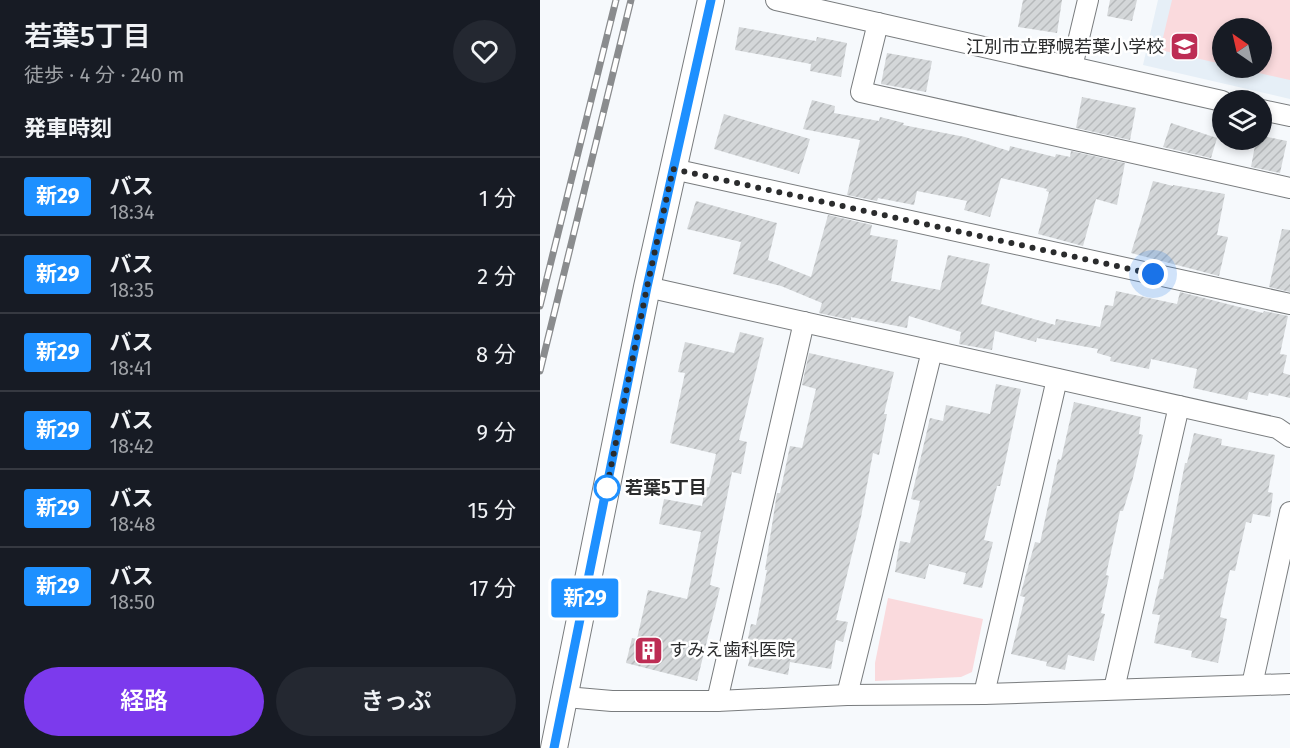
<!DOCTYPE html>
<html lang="ja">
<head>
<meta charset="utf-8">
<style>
	body { margin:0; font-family:"Fira Sans","Noto Sans JP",sans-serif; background:#242831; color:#f1f3f6; height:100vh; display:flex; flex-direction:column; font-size:22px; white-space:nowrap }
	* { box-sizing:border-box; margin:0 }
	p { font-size:20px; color:#9ea1a6 }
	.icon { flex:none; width:33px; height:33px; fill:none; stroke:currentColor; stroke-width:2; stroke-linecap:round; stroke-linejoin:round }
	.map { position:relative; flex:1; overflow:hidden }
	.details { display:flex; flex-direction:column; background:#171b24; width:540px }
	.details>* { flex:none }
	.badge { padding:0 12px; border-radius:4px; font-size:21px; line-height:39px }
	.needle { width:39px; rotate:326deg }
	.fabs { position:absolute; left:672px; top:18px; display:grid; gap:12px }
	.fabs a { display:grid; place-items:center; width:60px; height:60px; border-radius:50%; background:#171b24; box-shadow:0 3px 9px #0003; font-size:30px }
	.you { position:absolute; width:30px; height:30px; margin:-15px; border:4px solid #fff; border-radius:50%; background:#1a73e8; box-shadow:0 0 0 9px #1a73e833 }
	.map>.badge { position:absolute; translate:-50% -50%; box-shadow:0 0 0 3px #fff }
	h2 { padding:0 24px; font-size:22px; line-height:54px }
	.round { display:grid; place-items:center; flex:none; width:63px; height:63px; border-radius:32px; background:#242831 }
	.summary { display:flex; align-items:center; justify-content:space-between; height:102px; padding:0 24px }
	h1 { font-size:28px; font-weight:600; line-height:45px }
	.action { display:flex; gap:12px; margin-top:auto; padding:12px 24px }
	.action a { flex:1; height:69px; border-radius:36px; background:#7c3aed; color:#fff; font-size:24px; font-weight:600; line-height:69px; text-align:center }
	.action a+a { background:#242831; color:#f1f3f6 }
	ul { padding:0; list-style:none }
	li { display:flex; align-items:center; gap:18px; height:78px; padding:0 24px; border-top:2px solid #363941 }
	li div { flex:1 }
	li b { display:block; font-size:22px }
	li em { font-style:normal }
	li .badge { min-width:66px; font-weight:700; text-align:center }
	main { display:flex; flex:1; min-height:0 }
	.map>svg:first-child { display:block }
</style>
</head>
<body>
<main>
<section class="details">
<div class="summary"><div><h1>若葉5丁目</h1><p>徒歩 · 4 分 · 240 m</p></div><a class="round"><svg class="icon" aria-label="heart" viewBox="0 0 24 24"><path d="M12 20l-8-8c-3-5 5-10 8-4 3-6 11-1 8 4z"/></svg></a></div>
<h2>発車時刻</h2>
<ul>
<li><span class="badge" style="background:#1e90ff;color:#fff">新29</span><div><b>バス</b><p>18:34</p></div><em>1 分</em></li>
<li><span class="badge" style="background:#1e90ff;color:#fff">新29</span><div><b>バス</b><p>18:35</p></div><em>2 分</em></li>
<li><span class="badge" style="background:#1e90ff;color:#fff">新29</span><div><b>バス</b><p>18:41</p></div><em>8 分</em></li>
<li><span class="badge" style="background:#1e90ff;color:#fff">新29</span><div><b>バス</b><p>18:42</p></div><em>9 分</em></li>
<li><span class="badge" style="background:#1e90ff;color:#fff">新29</span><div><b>バス</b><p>18:48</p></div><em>15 分</em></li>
<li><span class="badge" style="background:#1e90ff;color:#fff">新29</span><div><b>バス</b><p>18:50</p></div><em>17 分</em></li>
</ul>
<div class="action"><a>経路</a><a>きっぷ</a></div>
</section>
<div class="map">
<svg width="750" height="748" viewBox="0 0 750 748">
	<defs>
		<pattern id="building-hatch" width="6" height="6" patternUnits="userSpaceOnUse" patternTransform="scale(1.5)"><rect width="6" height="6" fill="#d4d7d9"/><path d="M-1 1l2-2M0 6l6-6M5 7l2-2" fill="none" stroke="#b6b9bb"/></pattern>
	</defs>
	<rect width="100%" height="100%" fill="#f6f9fc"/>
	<path fill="#e6eff7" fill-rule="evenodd" d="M618 0H750V99L603 65ZM682 28H722V68H682Z"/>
	<g fill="#fadadd">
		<path d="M632 0H750V80L697 68H722V28H682V64L620 50Z"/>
		<path d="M348 598 443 619 432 672 421 677 335 681V663Z"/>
	</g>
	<g fill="url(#building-hatch)">
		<path d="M483 0H522L517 33 478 27Z"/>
		<path d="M570 0H597L592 21 567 16Z"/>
		<path d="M199 27 276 41 277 37 307 43 301 77 270 71 271 64 195 50Z"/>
		<path d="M347 53 392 61 386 92 341 84Z"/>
		<path d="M542 97 596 108 590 140 536 128Z"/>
		<path d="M272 100 295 106 294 113 339 121 340 117 364 123 363 125 425 137 469 151 470 146 515 157 516 154 530 157 531 151 585 163 577 205 556 199 543 246 498 234 509 192 506 191 507 189 461 178 450 217 424 210 427 201 377 191 374 205 338 198 337 201 307 195 320 140 263 129Z"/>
		<path d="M184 114 270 139 259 174 174 149Z"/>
		<path d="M631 123 677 138 671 158 623 147Z"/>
		<path d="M722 136 747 141 740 173 711 167 716 140H722Z"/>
		<path d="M613 181 633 186V185L685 194 677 235 688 237 679 276 591 253Z"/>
		<path d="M156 201 237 223 228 260 271 277 288 215 332 225 330 235 358 240 351 281 400 290 408 255 450 264 441 304 515 325 516 319 560 327 565 305 573 306 576 291 637 304 640 292 723 313 724 311 748 316 740 354 747 355 743 373 750 375V398L729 393 728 396 709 392 707 400 653 388 657 369 611 359 609 369 570 361 571 357 557 353 558 349 497 338 496 342 455 331 452 350 419 344 421 332 369 316 367 328 311 317V320L279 313 282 303 241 286 193 274 201 242 147 229Z"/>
		<path d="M742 229 750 230V292L729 287Z"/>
		<path d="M200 332 224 338 199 440 207 442 201 474 192 472 179 537 170 585 180 588 157 681 86 663 92 638 97 639 108 590 147 599 161 532 119 524 124 499 162 506 165 487H169L176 454 130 443 145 373 138 372 145 342 194 353Z"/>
		<path d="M269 353 354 372 344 414H347L339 455 333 453 321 517 296 620 308 622 303 642 296 640 291 669 250 662 248 675 208 666 213 644 207 643 211 624 216 625 227 570H225L237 493H240L250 446 262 448 276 389 262 385Z"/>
		<path d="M456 384 481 389 460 486H457L444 540 453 542 442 588 423 584 426 573 389 564 385 579 355 572 360 541 370 543 380 501 371 499 390 418 403 421 406 405 450 414Z"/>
		<path d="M534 402 601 417 599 434 603 435 592 482 583 511H580L566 575 569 576 561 613 565 614 554 661 528 655 525 670 506 666 507 662 471 654 485 597 480 596 495 542 500 543 518 459 521 460Z"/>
		<path d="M654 433 682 439 681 445 735 455 728 492 733 493 730 517 713 514 711 523 706 522 695 571 690 570 680 617 687 619 678 663 651 657 652 651 614 643 620 615 612 614 620 579H623L645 463H647Z"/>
	</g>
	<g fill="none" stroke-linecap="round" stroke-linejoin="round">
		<defs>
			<g id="minor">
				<path d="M236 0 682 101"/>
				<path d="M338 23 321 92 750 188"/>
				<path d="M532 67 548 0"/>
				<path d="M722 110 750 116"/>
				<path d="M133 169 750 304"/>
				<path d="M107 287 737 428 750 437"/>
				<path d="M712 685 750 512"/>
				<path d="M574 689 639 406"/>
				<path d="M444 694 517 379"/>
				<path d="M307 695 392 351"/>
				<path d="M26 697 72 701H177L307 695 444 694 750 684"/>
				<path d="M177 701 264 322"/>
			</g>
			<path id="tertiary" d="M14 748 107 287 171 0"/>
		</defs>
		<use href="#minor" stroke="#797c7e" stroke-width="22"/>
		<use href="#tertiary" stroke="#797c7e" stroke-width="28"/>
		<use href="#minor" stroke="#fff" stroke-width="20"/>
		<use href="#tertiary" stroke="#fff" stroke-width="26"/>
		<defs>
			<g id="rail">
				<path d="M0 306 76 0"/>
				<path d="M0 371 91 0"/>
			</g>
		</defs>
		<use href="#rail" stroke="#8a8c8e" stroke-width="7"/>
		<use href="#rail" stroke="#fff" stroke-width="4.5" stroke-dasharray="14" stroke-linecap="butt"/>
	</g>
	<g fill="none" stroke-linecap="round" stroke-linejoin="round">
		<defs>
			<path id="line" d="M14 748 107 287 171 0"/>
		</defs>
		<use href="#line" stroke="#fff" stroke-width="14"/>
		<use href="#line" stroke="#1e90ff" stroke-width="9"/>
		<path stroke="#2b2c2d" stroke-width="6" stroke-dasharray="0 10.8" d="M67 488 66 492 107 287 133 169 613 274"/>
	</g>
	<defs>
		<symbol id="school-square" viewBox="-11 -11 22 22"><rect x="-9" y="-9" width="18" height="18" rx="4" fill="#bd2d54" stroke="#fff"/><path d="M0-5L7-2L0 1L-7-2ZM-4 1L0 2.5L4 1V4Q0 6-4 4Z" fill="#fff"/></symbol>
		<symbol id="building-square" viewBox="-11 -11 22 22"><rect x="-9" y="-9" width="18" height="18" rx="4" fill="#bd2d54" stroke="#fff"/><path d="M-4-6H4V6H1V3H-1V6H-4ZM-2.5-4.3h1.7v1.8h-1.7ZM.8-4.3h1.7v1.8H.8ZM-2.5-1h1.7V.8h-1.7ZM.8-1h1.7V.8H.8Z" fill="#fff"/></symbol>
	</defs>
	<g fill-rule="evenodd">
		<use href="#school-square" x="628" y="30" width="33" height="33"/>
		<use href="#building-square" x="92" y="634" width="33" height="33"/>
	</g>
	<circle fill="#fff" stroke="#1e90ff" stroke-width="3" cx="67" cy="488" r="12"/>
	<g text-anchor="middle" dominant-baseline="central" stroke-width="5" stroke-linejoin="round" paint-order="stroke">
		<g font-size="18" fill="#2b2c2d" stroke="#fff" text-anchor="end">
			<text x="624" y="47">江別市立野幌若葉小学校</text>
			<text x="129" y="650" text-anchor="start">すみえ歯科医院</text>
		</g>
		<g font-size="18" font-weight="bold" fill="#2b2c2d" stroke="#fff" text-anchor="start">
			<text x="85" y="488">若葉5丁目</text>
		</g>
	</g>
</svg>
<div class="fabs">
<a><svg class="needle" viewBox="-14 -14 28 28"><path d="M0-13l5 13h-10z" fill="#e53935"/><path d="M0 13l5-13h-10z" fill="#9ea1a6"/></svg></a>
<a><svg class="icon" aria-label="layers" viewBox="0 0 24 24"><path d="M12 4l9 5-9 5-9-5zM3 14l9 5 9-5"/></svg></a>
</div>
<div class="you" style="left:613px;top:274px"></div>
<b class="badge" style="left:45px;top:598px;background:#1e90ff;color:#fff">新29</b>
</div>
</main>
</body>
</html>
